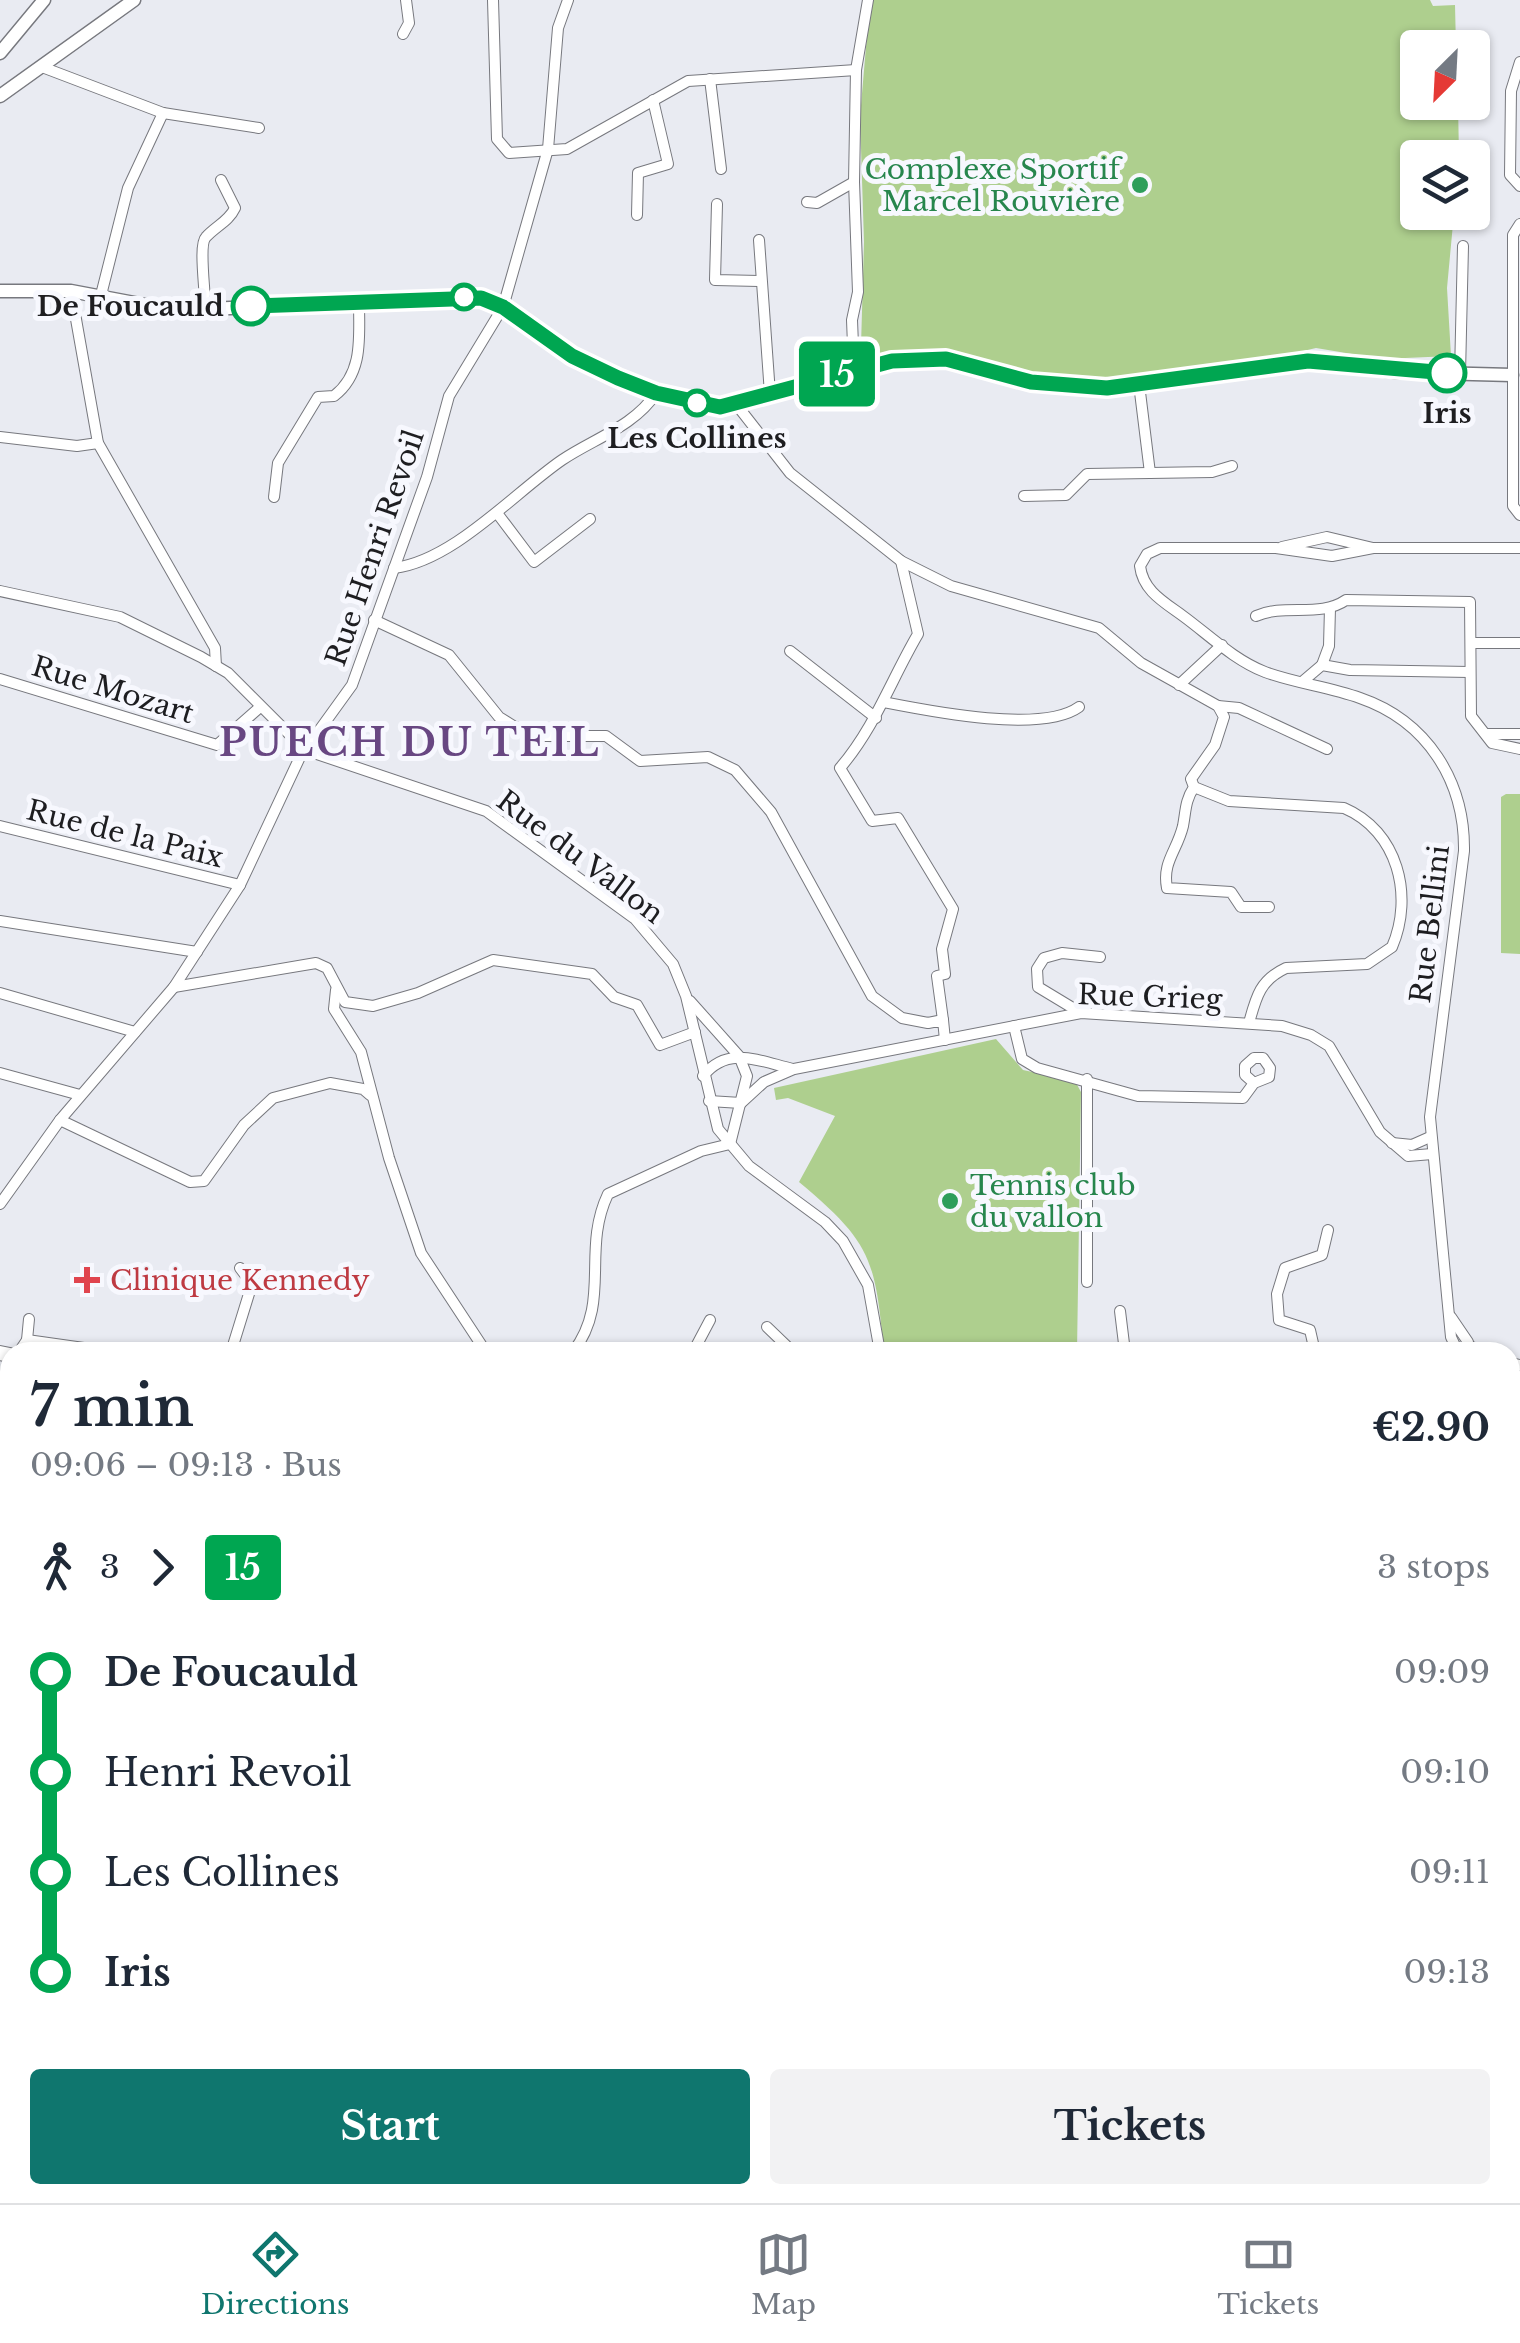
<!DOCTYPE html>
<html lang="en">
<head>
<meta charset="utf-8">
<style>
	body { margin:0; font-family:"Libre Baskerville",serif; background:#f2f2f3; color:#1f2937; height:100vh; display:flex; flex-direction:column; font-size:38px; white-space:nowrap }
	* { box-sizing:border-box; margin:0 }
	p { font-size:32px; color:#747a83 }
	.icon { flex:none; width:55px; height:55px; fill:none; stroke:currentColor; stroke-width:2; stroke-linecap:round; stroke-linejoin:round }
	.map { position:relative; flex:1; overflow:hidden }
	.side { position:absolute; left:0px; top:1342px; width:1520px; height:862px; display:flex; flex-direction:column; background:#fff; border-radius:30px 30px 0 0; box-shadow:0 2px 8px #0004 }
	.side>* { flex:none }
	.badge { padding:0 20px; border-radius:8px; font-size:35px; line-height:65px }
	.needle { width:65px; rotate:204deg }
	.controls { position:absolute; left:1400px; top:30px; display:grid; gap:20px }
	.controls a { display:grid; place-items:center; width:90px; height:90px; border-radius:10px; background:#fff; box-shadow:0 2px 8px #0004; font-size:50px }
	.map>.badge { position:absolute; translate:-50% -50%; box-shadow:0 0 0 5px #fff }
	.legs { display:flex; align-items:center; gap:15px; height:110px; padding:0 30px; font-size:32px }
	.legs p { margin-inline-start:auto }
	.overview { display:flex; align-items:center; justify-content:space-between; height:170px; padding:0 30px }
	h1 { font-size:55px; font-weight:700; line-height:75px }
	.action { display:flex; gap:20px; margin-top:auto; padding:20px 30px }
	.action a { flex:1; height:115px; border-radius:10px; background:#0f766e; color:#fff; font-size:40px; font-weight:700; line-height:115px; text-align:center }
	.action a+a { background:#f2f2f3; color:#1f2937 }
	ul { padding:0 30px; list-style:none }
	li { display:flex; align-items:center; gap:35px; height:100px; font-size:38px }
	li i { display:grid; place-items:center; width:15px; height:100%; margin:0 12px; background:currentColor }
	li i::after { content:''; width:25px; height:25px; margin:-12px; border:8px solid; border-radius:50%; background:#fff }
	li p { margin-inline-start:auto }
	li:first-child i { background:linear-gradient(#0000 50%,currentColor 0) }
	li:last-child i { background:linear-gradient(currentColor 50%,#0000 0) }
	.tabs { display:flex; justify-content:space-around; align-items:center; height:140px; border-top:2px solid #e0e1e3; background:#fff; font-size:28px; color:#747a83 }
	.tabs a { display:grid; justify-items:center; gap:5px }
	.tabs .active { color:#0f766e }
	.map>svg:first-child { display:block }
</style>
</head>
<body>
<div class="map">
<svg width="1520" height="2203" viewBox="0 0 1520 2203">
	<rect width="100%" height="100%" fill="#e9ebf2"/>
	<g fill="#aecf8e">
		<path d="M870 0H1430L1433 6 1455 5 1456 47 1418 48V102L1458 103 1459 157 1418 158V212L1454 213 1447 288 1451 356 1382 359 1316 348 1286 355C1219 365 1147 383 1079 378 1010 374 948 343 875 358L861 346 864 242 860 117Z"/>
		<path d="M1506 794H1520V954L1501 953V797Z"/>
		<path d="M996 1039 1023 1070 1075 1081 1081 1092 1077 1352H884C875 1259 872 1243 799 1182L835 1116 788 1098 776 1100 774 1088Z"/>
	</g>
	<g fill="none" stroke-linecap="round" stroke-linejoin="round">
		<defs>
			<g id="minor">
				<path d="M493 0 497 139 509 153 567 149 688 81 856 70"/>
				<path d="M403 34 409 23 406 0"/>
				<path d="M1520 62 1511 91 1510 175 1520 186"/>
				<path d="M42 67 163 113 259 128"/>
				<path d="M710 79 721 169"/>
				<path d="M807 202 817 203 854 182"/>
				<path d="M717 204 715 280 759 281"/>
				<path d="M637 215 638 173 668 164 653 100"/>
				<path d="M1520 224 1513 235V506L1520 515"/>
				<path d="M759 240 770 394"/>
				<path d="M71 291 98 443 215 648 216 666"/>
				<path d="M101 295 128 188 163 113"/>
				<path d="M205 309C206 293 198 245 206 237 216 226 229 221 235 208L221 180"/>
				<path d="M854 370 852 320 858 292 854 182 856 70 868 0"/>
				<path d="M1460 374 1463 246"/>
				<path d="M1139 384 1150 473"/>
				<path d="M736 404 790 473 901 561 951 586 1099 628 1141 663 1218 706 1224 717 1215 745 1191 779 1194 787C1185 801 1186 810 1183 826 1177 851 1162 862 1167 888L1231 892 1241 907H1269"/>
				<path d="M0 437 77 446 98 443"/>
				<path d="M1024 496 1066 495 1087 474 1212 472 1232 466"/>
				<path d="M274 497 278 463 318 397 334 396C364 373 359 336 359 302"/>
				<path d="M497 513 534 562 590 519"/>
				<path d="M1282 547 1327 537 1373 548H1520"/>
				<path d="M1373 548 1332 556 1276 548H1160L1147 554 1140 566C1143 591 1164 602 1183 616 1209 635 1234 660 1265 672 1295 683 1329 687 1360 698 1427 721 1465 781 1464 851L1430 1117 1451 1337 1458 1352"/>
				<path d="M901 561 918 634C891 680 875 727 840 768L872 821 898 818 953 909 942 949 945 974 937 976 943 1020"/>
				<path d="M394 568C453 561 514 493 562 460 593 439 635 426 656 393"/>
				<path d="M0 591 120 617 201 657 228 673 305 750 486 811 635 919 673 964 686 996 718 1129 749 1166 825 1222 843 1241 868 1285 880 1352"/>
				<path d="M1256 616C1285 603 1320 618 1346 600L1470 602 1471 716 1492 743 1520 749"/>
				<path d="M374 620 449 655 499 717 515 727 543 736H606L640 761 708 757 735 770 771 812 872 996 902 1018 928 1023 943 1020 945 1040"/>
				<path d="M1471 643H1520"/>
				<path d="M790 651 876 718"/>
				<path d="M1322 665 1329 646 1330 608"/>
				<path d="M0 679 217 745 259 708"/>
				<path d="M1302 682 1322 665 1350 670 1470 672"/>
				<path d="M1179 685 1222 645"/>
				<path d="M883 702C929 711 1042 734 1079 707"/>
				<path d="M1218 706 1239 708 1327 749"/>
				<path d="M1486 734H1520"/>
				<path d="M1194 787 1229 801 1344 808C1398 831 1414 896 1392 947L1367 964 1286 968C1260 980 1256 997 1249 1023"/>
				<path d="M0 826 240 885"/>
				<path d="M0 921 197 952"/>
				<path d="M174 987 316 963 327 968 345 1002 373 1006 418 993 493 960 592 974 614 997 637 1005 660 1045 695 1032"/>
				<path d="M336 990 334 1009 361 1052 389 1158 421 1253 486 1352"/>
				<path d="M0 993 135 1032"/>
				<path d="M690 1001 739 1056 747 1076 730 1144"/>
				<path d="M1081 1013 1038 987 1037 969 1044 958 1062 953 1100 957"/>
				<path d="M1014 1026 1022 1059 1037 1068 1138 1096 1243 1098 1254 1083 1269 1077 1270 1068 1263 1058H1254L1245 1066V1075L1254 1083"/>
				<path d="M0 1073 80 1095"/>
				<path d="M703 1076C728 1045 759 1061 793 1069"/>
				<path d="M709 1101 741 1103 764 1082 794 1069 1081 1013 1282 1026 1311 1035 1329 1046 1380 1132 1408 1156 1432 1154"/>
				<path d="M60 1120 190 1182 204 1181 244 1125 273 1098 330 1083 363 1089 370 1095"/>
				<path d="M1392 1143 1412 1145 1430 1137"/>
				<path d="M0 1204 60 1120 174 987 240 885 300 757 352 685 427 477 449 396 503 307 548 149 558 28 568 0"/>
				<path d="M1087 1282V1079"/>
				<path d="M1120 1311 1125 1352"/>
				<path d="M1451 1317 1468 1342"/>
				<path d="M767 1327 793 1352"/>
				<path d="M27 1340 29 1319"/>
				<path d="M1472 1347 1485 1352"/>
				<path d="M19 1352 27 1340 112 1352"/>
				<path d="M231 1352 252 1284 240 1268"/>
				<path d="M573 1352C612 1301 581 1251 608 1194L701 1151 730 1144"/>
				<path d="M693 1352 710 1320"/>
				<path d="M1315 1352 1310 1330 1279 1320 1277 1294 1285 1268 1322 1255 1328 1230"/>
				<path d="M1510 1363 1520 1365"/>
				<path d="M10 1370V1390"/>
				<path d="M10 1404V1640"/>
				<path d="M0 1656H10"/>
				<path d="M1510 1708 1520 1714"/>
				<path d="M0 1721 10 1719"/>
				<path d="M1510 1773 1520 1775"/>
				<path d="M1510 1981 1520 1988"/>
				<path d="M0 2141 10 2139"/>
				<path d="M885 2195 890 2203"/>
				<path d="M951 2195 953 2203"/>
				<path d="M611 2203 614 2195"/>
			</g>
			<g id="tertiary">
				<path d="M0 53 44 0"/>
				<path d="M0 96 134 0"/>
				<path d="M0 291H71L145 305 205 309 481 298 503 307 572 356 617 378 656 393 720 407 892 361 946 359 1031 382 1107 389 1308 361 1396 372 1512 375"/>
			</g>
			<g id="secondary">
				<path d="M0 1353 10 1355"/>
				<path d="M1510 1469 1520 1464"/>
			</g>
		</defs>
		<use href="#minor" stroke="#77787e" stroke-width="12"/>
		<use href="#tertiary" stroke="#77787e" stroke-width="15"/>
		<use href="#secondary" stroke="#77787e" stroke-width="16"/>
		<use href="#minor" stroke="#fff" stroke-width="10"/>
		<use href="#tertiary" stroke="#fff" stroke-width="12"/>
		<use href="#secondary" stroke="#fff" stroke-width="14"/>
	</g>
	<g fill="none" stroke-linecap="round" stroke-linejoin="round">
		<defs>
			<path id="line-1" d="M251 306 481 298 503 307 572 356 618 378 656 393 720 407 892 361 946 359 1031 382 1107 388 1308 361 1447 373"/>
		</defs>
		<use href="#line-1" stroke="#fff" stroke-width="22"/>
		<use href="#line-1" stroke="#00a651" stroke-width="15"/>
	</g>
	<g fill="#2e9e5b" stroke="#f7f8fe" stroke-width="4">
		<circle cx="1140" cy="185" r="10"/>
		<circle cx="950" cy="1201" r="10"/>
	</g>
	<g fill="#fff" stroke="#00a651" stroke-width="5">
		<circle cx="464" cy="297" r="12"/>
		<circle cx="251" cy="306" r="18"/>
		<circle cx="1447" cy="373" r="18"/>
		<circle cx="697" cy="403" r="12"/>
	</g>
	<path fill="#e0444e" stroke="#f7f8fe" stroke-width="4" d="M82 1265h10v10h10v10h-10v10h-10v-10h-10v-10h10z"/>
	<g text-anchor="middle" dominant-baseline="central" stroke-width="10" stroke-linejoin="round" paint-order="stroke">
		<g font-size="28" fill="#27864d" stroke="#f7f8fe" text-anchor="end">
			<text x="1120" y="169">Complexe Sportif<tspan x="1120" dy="32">Marcel Rouvière</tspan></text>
			<text x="970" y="1185" text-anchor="start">Tennis club<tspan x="970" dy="32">du vallon</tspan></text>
		</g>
		<g font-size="28" font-weight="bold" fill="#1e1e21" stroke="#f7f8fe">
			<text x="224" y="306" text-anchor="end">De Foucauld</text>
			<text x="1447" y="413">Iris</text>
			<text x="697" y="438">Les Collines</text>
		</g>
		<g font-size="28" fill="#1e1e21" stroke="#f7f8fe">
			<text transform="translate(375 548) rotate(-71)">Rue Henri Revoil</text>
			<text transform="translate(113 690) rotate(17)">Rue Mozart</text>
			<text transform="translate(125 834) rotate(14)">Rue de la Paix</text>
			<text transform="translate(580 857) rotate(37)">Rue du Vallon</text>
			<text transform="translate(1430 924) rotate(-83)">Rue Bellini</text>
			<text transform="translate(1150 997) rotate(2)">Rue Grieg</text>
		</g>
		<g font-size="28" fill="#be3a42" stroke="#f7f8fe" text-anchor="start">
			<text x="110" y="1280">Clinique Kennedy</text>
		</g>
		<g font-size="38" font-weight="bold" letter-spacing="2.5" fill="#684782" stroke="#f7f8fe">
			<text x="410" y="742">PUECH DU TEIL</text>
		</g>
	</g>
</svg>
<div class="controls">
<a><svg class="needle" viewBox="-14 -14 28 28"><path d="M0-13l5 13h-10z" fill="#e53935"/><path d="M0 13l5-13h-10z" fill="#747a83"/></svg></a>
<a><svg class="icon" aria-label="layers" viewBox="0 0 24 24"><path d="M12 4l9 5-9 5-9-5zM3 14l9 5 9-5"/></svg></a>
</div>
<b class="badge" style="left:837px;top:374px;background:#00a651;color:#fff">15</b>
<section class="side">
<div class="overview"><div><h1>7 min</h1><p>09:06 – 09:13 · Bus</p></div><b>€2.90</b></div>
<div class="legs"><svg class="icon" aria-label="walk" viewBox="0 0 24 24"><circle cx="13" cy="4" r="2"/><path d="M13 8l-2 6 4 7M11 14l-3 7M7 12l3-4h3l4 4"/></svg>3<svg class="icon" aria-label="forward" viewBox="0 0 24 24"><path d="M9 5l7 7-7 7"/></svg><b class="badge" style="background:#00a651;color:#fff">15</b><p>3 stops</p></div>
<ul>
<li><i style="color:#00a651"></i><b>De Foucauld</b><p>09:09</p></li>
<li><i style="color:#00a651"></i><span>Henri Revoil</span><p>09:10</p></li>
<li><i style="color:#00a651"></i><span>Les Collines</span><p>09:11</p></li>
<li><i style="color:#00a651"></i><b>Iris</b><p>09:13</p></li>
</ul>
<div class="action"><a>Start</a><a>Tickets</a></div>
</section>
</div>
<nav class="tabs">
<a class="active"><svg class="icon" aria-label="directions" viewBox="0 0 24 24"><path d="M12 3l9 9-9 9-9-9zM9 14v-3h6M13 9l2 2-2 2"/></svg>Directions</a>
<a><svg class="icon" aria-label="map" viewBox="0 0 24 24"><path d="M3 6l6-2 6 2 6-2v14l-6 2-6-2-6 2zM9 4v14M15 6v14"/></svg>Map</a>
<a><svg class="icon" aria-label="tickets" viewBox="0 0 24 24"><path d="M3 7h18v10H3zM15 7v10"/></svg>Tickets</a>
</nav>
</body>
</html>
